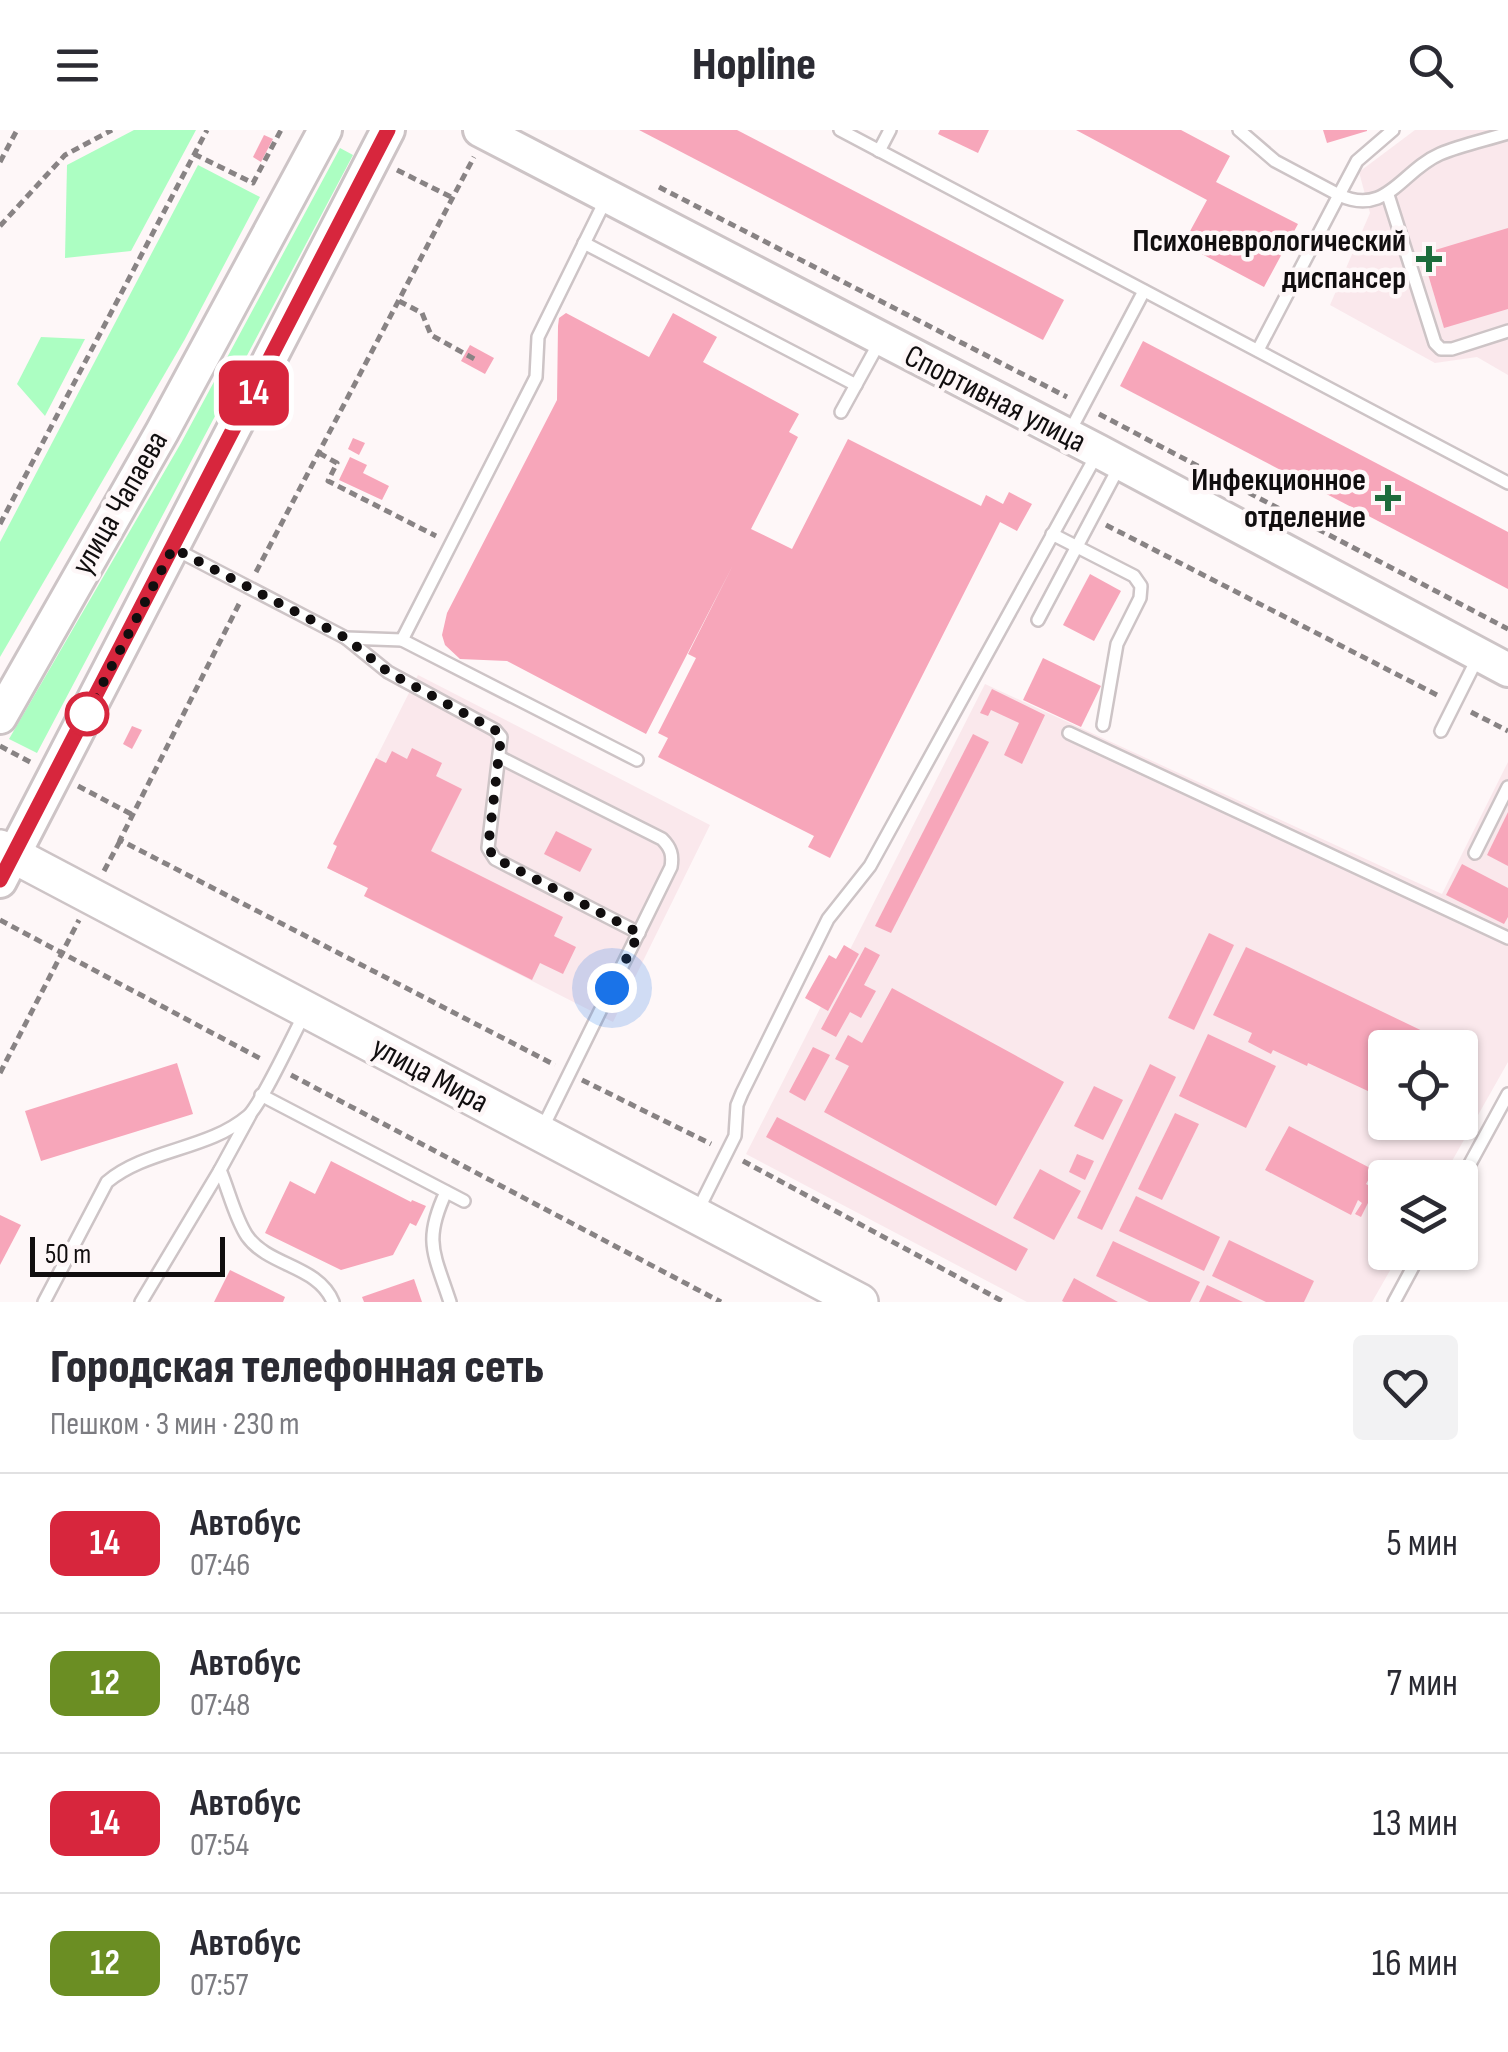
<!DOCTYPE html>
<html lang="ru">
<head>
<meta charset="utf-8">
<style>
	body { margin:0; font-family:"Sofia Sans Condensed",sans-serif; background:#f2f2f3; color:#2b2b33; height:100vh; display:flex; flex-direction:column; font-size:38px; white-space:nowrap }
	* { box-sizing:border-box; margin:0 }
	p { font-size:32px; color:#7c7c81 }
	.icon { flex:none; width:55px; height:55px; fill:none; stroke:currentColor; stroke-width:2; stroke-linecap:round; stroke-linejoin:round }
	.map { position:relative; height:1172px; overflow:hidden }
	.details { display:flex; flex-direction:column; background:#fff; flex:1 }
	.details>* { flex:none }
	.badge { padding:0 20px; border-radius:15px; font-size:35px; line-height:65px }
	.controls { position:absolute; left:1368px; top:900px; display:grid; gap:20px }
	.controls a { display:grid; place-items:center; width:110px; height:110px; border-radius:10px; background:#fff; box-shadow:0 2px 8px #0004; font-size:50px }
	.scale { position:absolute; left:30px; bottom:25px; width:195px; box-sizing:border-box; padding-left:10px; border:5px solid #110e0f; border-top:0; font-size:28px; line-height:35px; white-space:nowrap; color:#110e0f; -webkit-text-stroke:8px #fef7f8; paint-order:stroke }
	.you { position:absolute; width:50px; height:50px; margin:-25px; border:8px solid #fff; border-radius:50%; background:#1a73e8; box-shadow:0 0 0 15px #1a73e833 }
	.map>.badge { position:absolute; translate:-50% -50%; box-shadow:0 0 0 5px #fff }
	.round { display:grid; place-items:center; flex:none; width:105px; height:105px; border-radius:10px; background:#f2f2f3 }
	.head { display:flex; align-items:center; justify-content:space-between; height:170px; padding:0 50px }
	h1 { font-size:48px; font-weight:800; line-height:75px }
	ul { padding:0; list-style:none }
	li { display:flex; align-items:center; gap:30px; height:140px; padding:0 50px; border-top:2px solid #e1e1e2 }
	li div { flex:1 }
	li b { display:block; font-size:38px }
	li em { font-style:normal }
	li .badge { min-width:110px; font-weight:700; text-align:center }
	header { display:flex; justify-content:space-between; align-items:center; height:130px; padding:0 50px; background:#fff; font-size:45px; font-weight:800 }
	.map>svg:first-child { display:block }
</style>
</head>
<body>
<header><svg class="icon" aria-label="menu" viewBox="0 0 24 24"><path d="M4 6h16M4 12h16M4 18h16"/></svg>Hopline<svg class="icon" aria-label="search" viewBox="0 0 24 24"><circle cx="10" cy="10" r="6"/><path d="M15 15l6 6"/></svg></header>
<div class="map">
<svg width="1508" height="1172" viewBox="0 0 1508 1172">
	<rect width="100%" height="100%" fill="#fef7f8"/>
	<g fill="#fae8ec" fill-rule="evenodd">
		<path d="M1415 0H1508V245L1477 227 1435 233 1330 175 1370 83 1359 42Z"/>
		<path d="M418 545 710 695 613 892 364 766 368 758 327 738 337 717 333 714Z"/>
		<path d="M985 554 1442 764 1508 632V932L1443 1047 1385 1048V1122L1400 1123 1372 1172H1027L746 1024ZM1385 918H1460V992H1385Z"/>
	</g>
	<g fill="#acfec2">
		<path d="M134 0H196L131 121 65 128 67 35Z"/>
		<path d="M340 18 353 25 37 623 9 609 181 313Z"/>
		<path d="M198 35 260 67 185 209 0 527V412Z"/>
		<path d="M41 207 85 209 45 286 17 254Z"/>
	</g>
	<g fill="#f7a6ba">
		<path d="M639 0H737L1064 170 1043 210Z"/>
		<path d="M940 0H989L978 23 938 4Z"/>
		<path d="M1076 0H1181L1230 26 1216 52 1298 94 1264 157 1183 114 1207 70Z"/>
		<path d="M1323 0H1367V1L1327 13Z"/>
		<path d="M264 5 273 9 261 32 253 27Z"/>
		<path d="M1508 98V179L1444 198 1422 124Z"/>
		<path d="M566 183 649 227 673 183 717 207 703 232 799 284 789 302 798 307 751 399 792 419 848 309 981 376 986 365 1003 374 1009 362 1032 374 1017 401 1000 392 830 728 808 717 814 706 658 627 668 608 658 603 696 528 688 524 733 435 646 604 507 531 460 529 445 515 442 505 447 483 557 270 558 196 559 188Z"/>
		<path d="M1143 211 1508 402V459L1120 256Z"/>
		<path d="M470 215 494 228 485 244 461 231Z"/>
		<path d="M353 308 365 313 359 325 348 319Z"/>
		<path d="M350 327 367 335 363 343 389 356 382 370 339 350Z"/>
		<path d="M1090 444 1121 461 1094 511 1063 495Z"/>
		<path d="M1043 528 1101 556 1081 597 1023 570Z"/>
		<path d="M992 559 1045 585 1022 634 1004 625 1019 593 991 580 988 586 980 583Z"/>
		<path d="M132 596 142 600 132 619 123 614Z"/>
		<path d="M973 604 989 612 891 803 875 796Z"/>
		<path d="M412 618 442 633 436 646 462 659 431 721 563 787 554 806 576 817 563 844 540 833 532 850 364 766 368 758 327 738 337 716 333 714 376 628 386 633 392 621 407 629Z"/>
		<path d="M1508 682V736L1487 725Z"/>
		<path d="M556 701 592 719 580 742 544 724Z"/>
		<path d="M1462 734 1508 758V787L1504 794 1446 765Z"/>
		<path d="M1209 803 1234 815 1194 900 1168 888Z"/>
		<path d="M844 815 859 824 828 881 805 868 829 825 836 829Z"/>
		<path d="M865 817 880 825 864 855 876 861 861 888 850 882 836 907 821 899Z"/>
		<path d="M1246 817 1285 835 1458 918H1385V969L1308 933 1307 936 1273 920 1271 924 1248 912 1252 903 1213 885Z"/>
		<path d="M892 858 1064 952 996 1076 824 982 849 936 835 929 848 905 862 913Z"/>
		<path d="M1208 904 1276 936 1246 998 1179 966Z"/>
		<path d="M813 917 830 925 805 971 789 962Z"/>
		<path d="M177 933 193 984 41 1031 25 981Z"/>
		<path d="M1150 934 1176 947 1102 1100 1077 1088Z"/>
		<path d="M1094 956 1123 970 1103 1010 1074 996Z"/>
		<path d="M1175 983 1199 994 1162 1070 1138 1059Z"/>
		<path d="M777 987 1028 1119 1016 1141 766 1007Z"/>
		<path d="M1289 996 1374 1040 1366 1054 1375 1059 1361 1087 1355 1084 1362 1073 1358 1070 1351 1085 1265 1040Z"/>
		<path d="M1077 1024 1094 1031 1085 1050 1069 1042Z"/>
		<path d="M331 1031 411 1072 412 1070 426 1076 416 1096 410 1093 393 1125 341 1140 265 1103 290 1051 315 1064Z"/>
		<path d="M1040 1039 1081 1061 1054 1110 1013 1088Z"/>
		<path d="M1136 1066 1220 1107 1204 1141 1119 1101Z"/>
		<path d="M0 1085 21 1095 0 1135Z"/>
		<path d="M1229 1110 1314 1151 1304 1172H1266L1212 1146Z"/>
		<path d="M1113 1111 1200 1152 1190 1172H1149L1096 1146Z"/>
		<path d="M230 1140 285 1167 283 1172H214Z"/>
		<path d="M1074 1148 1118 1172H1064L1062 1171Z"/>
		<path d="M414 1149 422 1172H364L362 1167Z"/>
		<path d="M1207 1155 1243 1172H1199Z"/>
	</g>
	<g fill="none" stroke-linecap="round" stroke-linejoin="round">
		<defs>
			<g id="lane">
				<path d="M840 0 1508 353"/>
				<path d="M1239 0 1275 31 1339 65 1357 31 1393 0"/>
				<path d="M879 21 890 0"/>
				<path d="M1388 65 1435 213 1441 219H1452L1508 201"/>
				<path d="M584 113 856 255"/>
				<path d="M1258 220 1339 65C1387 87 1401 41 1440 24 1461 15 1486 10 1508 3"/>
				<path d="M841 282 880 211"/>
				<path d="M1069 303 1144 161"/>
				<path d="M1052 404 1134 446 1141 456 1140 468 1117 514 1103 595"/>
				<path d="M173 418 346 508 388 542 495 600 501 607 488 718 495 729 639 803"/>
				<path d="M1038 490 1120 335"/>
				<path d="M346 508 402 510 536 247 538 207 606 69"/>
				<path d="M402 510 637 630"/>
				<path d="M1441 601 1477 529"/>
				<path d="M1069 603 1508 808"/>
				<path d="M499 627 662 709C671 718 673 725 671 737L542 999"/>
				<path d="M1475 723 1508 657"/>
				<path d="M261 965 464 1071"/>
				<path d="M250 985 220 1040C229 1061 235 1088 247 1106 269 1137 318 1135 333 1172"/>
				<path d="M1460 1052 1508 964"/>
				<path d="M446 1062C423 1111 434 1123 450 1172"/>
				<path d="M697 1082 735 1006 737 975 742 963 828 789 870 736 1097 324"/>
				<path d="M44 1172 107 1052C146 1019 208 1020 248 986 261 975 294 903 305 883"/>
				<path d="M141 1172 220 1040"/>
				<path d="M1394 1172 1421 1122"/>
			</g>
			<g id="secondary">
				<path d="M480 0 1098 321 1508 540"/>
				<path d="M0 587 162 302 325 0"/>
				<path d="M0 751 388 0"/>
			</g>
			<path id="primary" d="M0 718 860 1172"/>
		</defs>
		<use href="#lane" stroke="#cdc4c6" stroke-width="16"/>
		<use href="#secondary" stroke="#cdc4c6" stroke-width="38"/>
		<use href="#primary" stroke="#cdc4c6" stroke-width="40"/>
		<g stroke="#888384" stroke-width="5" stroke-dasharray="8 5" stroke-linecap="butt">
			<path d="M194 24 253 53 281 0"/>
			<path d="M0 32 17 0"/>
			<path d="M397 40 453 68"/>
			<path d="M659 57 1067 267"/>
			<path d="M0 96 65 25 112 0"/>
			<path d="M399 171 422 183 431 205 478 231"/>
			<path d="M1099 284 1508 499"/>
			<path d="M319 323 337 333 328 351 436 406"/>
			<path d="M0 394 207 0"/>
			<path d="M1106 395 1439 566"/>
			<path d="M256 442 474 27"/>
			<path d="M239 474 120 710 555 935"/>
			<path d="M1471 582 1508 601"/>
			<path d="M0 616 32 633"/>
			<path d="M78 656 133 685"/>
			<path d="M104 741 120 711"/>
			<path d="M0 790 263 930"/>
			<path d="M0 943 79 790"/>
			<path d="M291 945 721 1172"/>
			<path d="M582 950 711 1014"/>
			<path d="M743 1031 1004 1172"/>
		</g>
		<use href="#lane" stroke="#fff" stroke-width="11"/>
		<use href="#secondary" stroke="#fff" stroke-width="32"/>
		<use href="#primary" stroke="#fff" stroke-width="35"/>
	</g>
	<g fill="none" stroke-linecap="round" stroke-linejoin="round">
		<defs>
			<path id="line" d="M0 750 388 0"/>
		</defs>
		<use href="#line" stroke="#fff" stroke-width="22"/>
		<use href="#line" stroke="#d7263d" stroke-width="15"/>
		<path stroke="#110e0f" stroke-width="10" stroke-dasharray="0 18" d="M87 584 173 418 346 508 388 542 495 600 501 607 488 718 495 728 639 803 612 858"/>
	</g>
	<g fill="#1d6c3c" stroke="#fef7f8" stroke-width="4">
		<path d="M1424 114h10v10h10v10h-10v10h-10v-10h-10v-10h10z"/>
		<path d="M1383 353h10v10h10v10h-10v10h-10v-10h-10v-10h10z"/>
	</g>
	<circle fill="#fff" stroke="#d7263d" stroke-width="5" cx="87" cy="584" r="20"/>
	<g text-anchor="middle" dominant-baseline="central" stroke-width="9" stroke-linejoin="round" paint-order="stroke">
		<g font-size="32" font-weight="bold" fill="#110e0f" stroke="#fef7f8" text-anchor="end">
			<text x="1406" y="111">Психоневрологический<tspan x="1406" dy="37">диспансер</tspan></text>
			<text x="1366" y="350">Инфекционное<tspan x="1366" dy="37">отделение</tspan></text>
		</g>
		<g font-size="32" fill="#110e0f" stroke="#fef7f8">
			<text transform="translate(995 269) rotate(27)">Спортивная улица</text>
			<text transform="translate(120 373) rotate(-60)">улица Чапаева</text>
			<text transform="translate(430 945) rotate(28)">улица Мира</text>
		</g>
	</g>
</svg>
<div class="controls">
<a><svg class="icon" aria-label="locate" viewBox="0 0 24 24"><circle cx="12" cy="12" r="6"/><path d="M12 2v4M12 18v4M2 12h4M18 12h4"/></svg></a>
<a><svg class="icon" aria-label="layers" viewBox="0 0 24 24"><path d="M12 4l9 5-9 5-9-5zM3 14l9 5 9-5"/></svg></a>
</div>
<div class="scale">50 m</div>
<div class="you" style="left:612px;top:858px"></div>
<b class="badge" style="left:254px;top:263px;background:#d7263d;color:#fff">14</b>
</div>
<section class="details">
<div class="head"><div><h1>Городская телефонная сеть</h1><p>Пешком · 3 мин · 230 m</p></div><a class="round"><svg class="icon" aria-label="heart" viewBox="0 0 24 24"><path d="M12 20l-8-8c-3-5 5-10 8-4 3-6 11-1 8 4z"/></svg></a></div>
<ul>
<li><span class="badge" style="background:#d7263d;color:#fff">14</span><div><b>Автобус</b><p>07:46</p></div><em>5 мин</em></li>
<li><span class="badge" style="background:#6b8e23;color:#fff">12</span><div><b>Автобус</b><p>07:48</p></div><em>7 мин</em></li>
<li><span class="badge" style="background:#d7263d;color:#fff">14</span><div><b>Автобус</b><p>07:54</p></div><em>13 мин</em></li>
<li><span class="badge" style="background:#6b8e23;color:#fff">12</span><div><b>Автобус</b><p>07:57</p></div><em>16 мин</em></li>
</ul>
</section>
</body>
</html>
